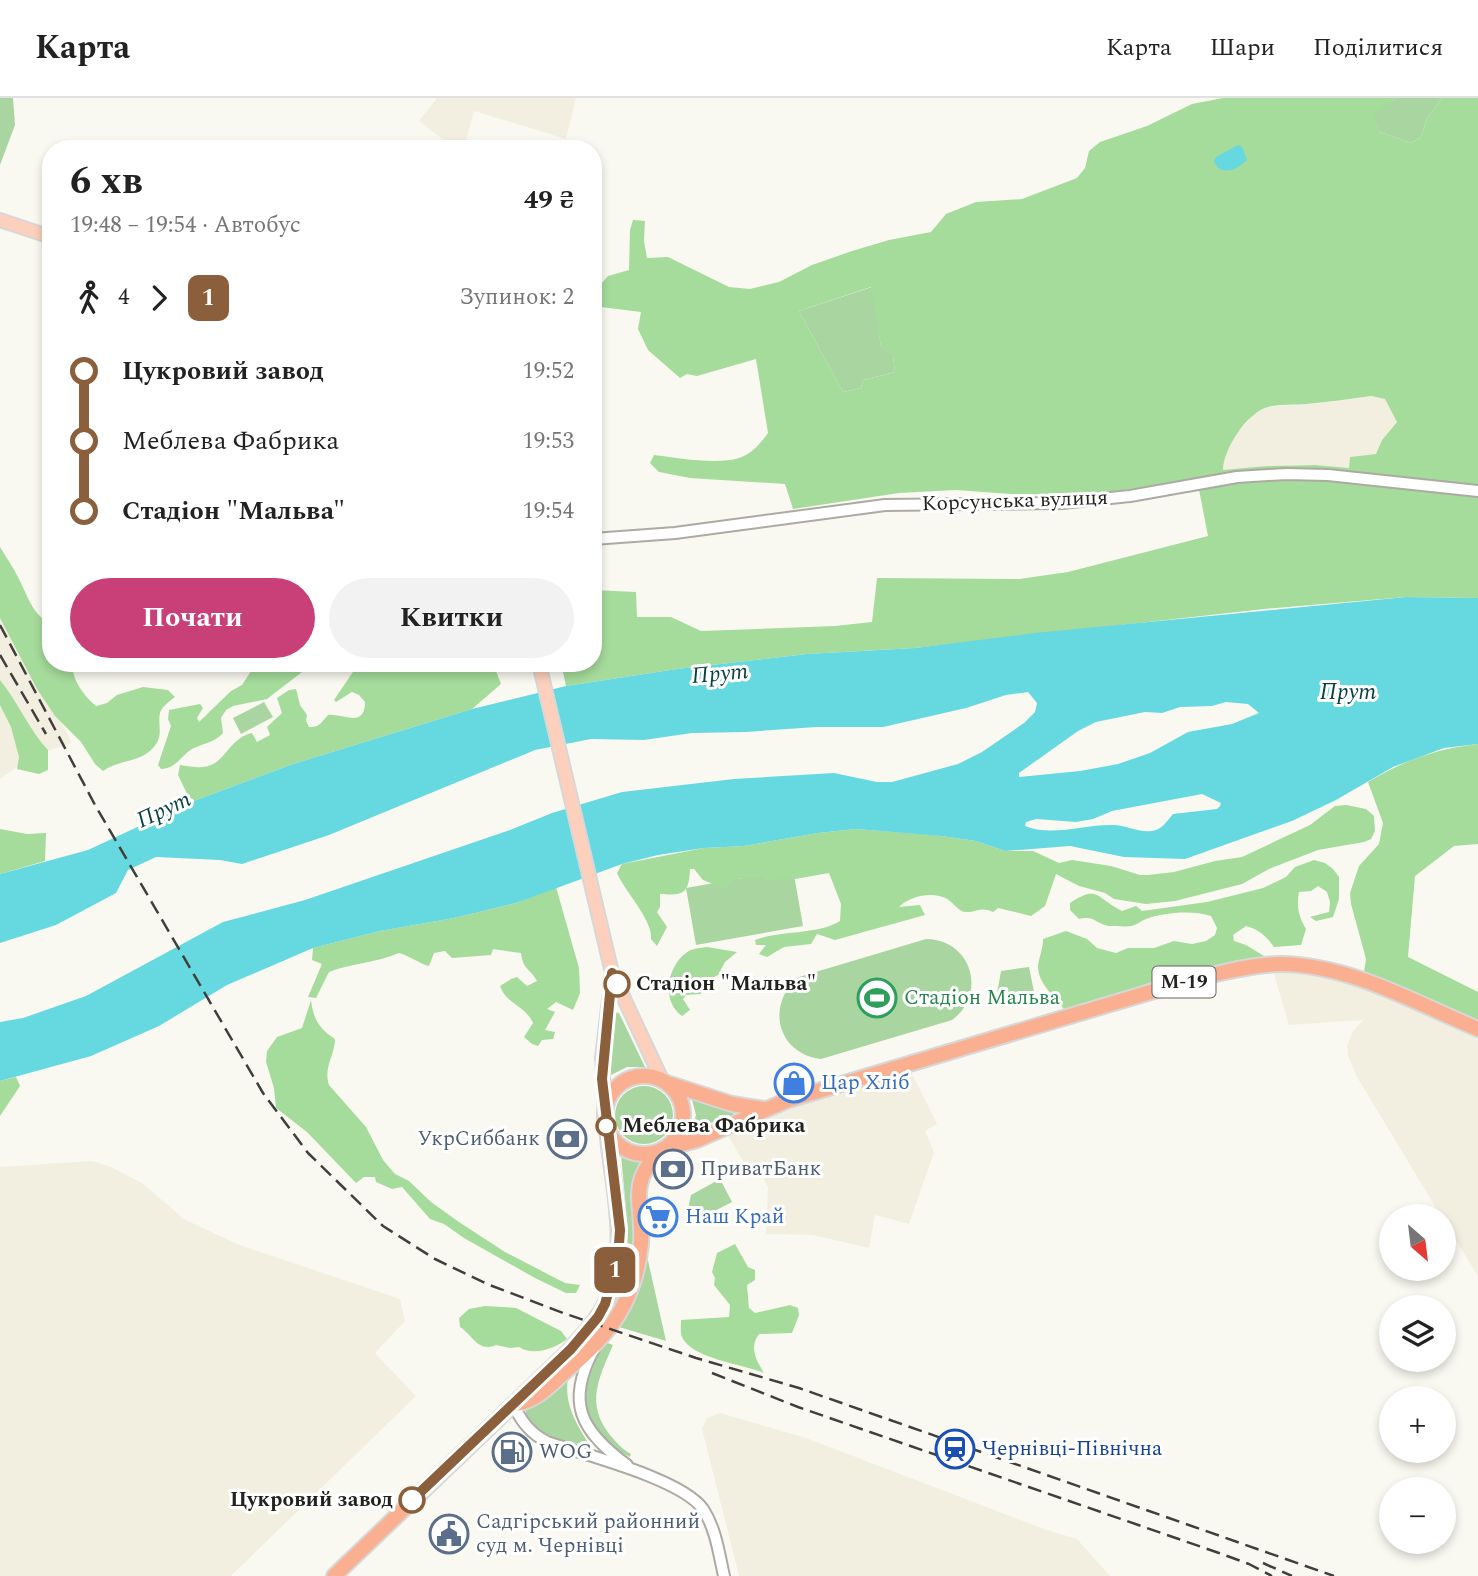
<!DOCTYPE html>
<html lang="uk">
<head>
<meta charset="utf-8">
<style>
	body { margin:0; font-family:Spectral,serif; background:#f2f2f2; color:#222; height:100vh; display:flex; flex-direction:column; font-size:26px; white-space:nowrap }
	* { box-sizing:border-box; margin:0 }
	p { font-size:23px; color:#767676 }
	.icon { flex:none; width:38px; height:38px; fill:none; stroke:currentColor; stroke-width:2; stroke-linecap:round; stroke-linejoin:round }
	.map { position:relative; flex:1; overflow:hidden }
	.panel { position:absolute; left:42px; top:42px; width:560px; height:532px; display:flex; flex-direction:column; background:#fff; border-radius:28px; box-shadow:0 4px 10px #0003 }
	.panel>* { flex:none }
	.badge { padding:0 14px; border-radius:10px; font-size:24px; line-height:46px }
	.needle { width:46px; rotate:152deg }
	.fabs { position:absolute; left:1379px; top:1106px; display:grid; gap:14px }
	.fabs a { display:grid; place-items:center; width:77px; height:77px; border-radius:50%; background:#fff; box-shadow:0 4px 10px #0003; font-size:35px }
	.map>.badge { position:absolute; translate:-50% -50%; box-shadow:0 0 0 4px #fff }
	.legs { display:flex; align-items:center; gap:10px; height:77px; padding:0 28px; font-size:23px }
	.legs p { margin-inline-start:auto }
	.overview { display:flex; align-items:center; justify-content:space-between; height:119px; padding:0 28px }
	h1 { font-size:38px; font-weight:700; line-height:52px }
	.button { display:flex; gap:14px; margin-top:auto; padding:14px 28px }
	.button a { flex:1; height:80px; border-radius:42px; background:#c94079; color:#fff; font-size:28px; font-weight:700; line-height:80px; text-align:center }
	.button a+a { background:#f2f2f2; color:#222 }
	ul { padding:0 28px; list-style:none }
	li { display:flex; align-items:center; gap:24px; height:70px; font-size:26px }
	li i { display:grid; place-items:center; width:10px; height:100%; margin:0 9px; background:currentColor }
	li i::after { content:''; width:18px; height:18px; margin:-9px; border:5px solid; border-radius:50%; background:#fff }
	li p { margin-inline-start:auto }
	li:first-child i { background:linear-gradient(#0000 50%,currentColor 0) }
	li:last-child i { background:linear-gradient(currentColor 50%,#0000 0) }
	header { display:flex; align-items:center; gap:42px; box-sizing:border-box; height:98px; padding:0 35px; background:#fff; border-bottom:2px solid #e0e0e0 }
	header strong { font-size:33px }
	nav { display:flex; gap:38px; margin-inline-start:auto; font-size:24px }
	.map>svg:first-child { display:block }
</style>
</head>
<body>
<header>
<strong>Карта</strong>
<nav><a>Карта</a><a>Шари</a><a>Поділитися</a></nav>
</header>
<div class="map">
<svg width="1478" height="1478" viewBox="0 0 1478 1478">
	<rect width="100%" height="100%" fill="#faf9f1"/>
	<g fill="#f3efe0">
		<path d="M437 0H576L566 41 474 13 464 51 445 43 419 23Z"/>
		<path d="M1371 298 1385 301 1397 323 1382 342 1376 356 1350 359 1349 370 1315 367 1267 368 1223 373V361L1232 341 1256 314 1267 309 1336 303Z"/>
		<path d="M0 506 72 645 33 658 0 681Z"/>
		<path d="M1271 866 1330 870 1478 926V1178L1444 1123V1118H1441L1357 979 1348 958 1347 948 1353 933 1363 922 1289 927Z"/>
		<path d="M907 966 937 1026 925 1033 934 1054 909 1126 875 1117 869 1150 813 1137 766 1136 768 1089 760 1073 746 1069 724 1030Z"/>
		<path d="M91 1063 109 1068 142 1085 184 1121 237 1146 400 1201 405 1223 375 1255 416 1298 231 1478H0V1069Z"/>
		<path d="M720 1315 806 1340 1047 1432 1077 1441 1110 1478H739L702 1331 707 1320Z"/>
	</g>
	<g fill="#a8d5a0">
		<path d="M0 0H13L15 27 0 67Z"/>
		<path d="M1397 0H1442L1427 20 1421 39 1411 45 1380 34 1372 16Z"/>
		<path d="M872 189 881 249 893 257 895 274 863 282 861 290 843 294 799 213Z"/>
		<path d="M264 604 273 619 241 636 233 620Z"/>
		<path d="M793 771 803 828 696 847 686 790Z"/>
		<path d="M926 841C971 841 988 896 952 922L821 961C777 956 765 906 799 879Z"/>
		<path d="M1029 869 1034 894 996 901 1001 873Z"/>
		<path d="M613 914 619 915 645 969H627L607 979Z"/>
		<circle cx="644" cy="1017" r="29"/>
		<path d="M691 998 737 1017 713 1024 691 1034 696 1017Z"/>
		<path d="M621 1056 642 1064C630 1087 635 1108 635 1133 635 1164 625 1201 607 1227 598 1240 584 1251 573 1263L624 1164 628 1134Z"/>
		<path d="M720 1081 732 1104 697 1122 691 1117 689 1106 691 1097Z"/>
		<path d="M647 1158 666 1243 619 1229Z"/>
		<path d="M605 1244 613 1247C599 1280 585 1305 610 1337 616 1344 622 1351 631 1356L630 1359C574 1330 578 1294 605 1244Z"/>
		<path d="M569 1275C562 1303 576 1326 591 1349 568 1342 529 1339 525 1311Z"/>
	</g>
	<g fill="#a5db9b" fill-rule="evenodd">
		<path d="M1223 0H1397L1373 17 1380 34 1411 45 1421 39 1427 20 1442 0H1478V500L1406 499 1264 511 915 550 807 556 677 571 566 588 561 565H593V492L636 494 637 519H671L701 533 835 528 872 524 877 480 1019 481 1068 474 1208 438 1197 381 1089 397 1011 396 956 392 899 395 793 411 785 386 690 380 659 374 650 365 654 357C677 360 717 367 739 360 752 356 760 346 768 335L756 261 697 278 687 276 680 280 648 252 638 231 641 214 593 208V186L599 188 608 178 629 172 630 132 633 122 645 123 644 143 647 160 668 159 729 189 750 191 779 184 812 167 852 153 889 142 931 134 946 116 976 104 1022 101 1077 80 1085 70 1089 53 1100 44 1147 28 1192 6ZM871 189 881 249 893 258 895 274 863 282 861 290 843 294 799 213ZM1371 298 1385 301 1397 324 1382 342 1376 356 1350 359 1349 370 1315 367 1267 368 1223 372C1223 352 1247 314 1268 309 1279 306 1294 307 1306 306 1328 304 1349 301 1371 298Z"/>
		<path d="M0 449C6 459 13 469 18 479 27 496 32 517 51 526V565H72C72 582 84 598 96 608L107 605 117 597 143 589 168 592 175 599C170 603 162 608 160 615 157 627 165 638 152 651 140 664 118 662 103 673L95 666 81 644 55 618 37 591 0 520Z"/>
		<path d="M262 565H303L302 574 267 601 233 608 226 612 221 620 223 635C215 644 205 645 194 650 180 657 178 670 161 671L158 667 171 628 168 621 169 612 200 606 203 610 197 620 199 624 231 593 242 587 255 567Z"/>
		<path d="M359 565H493L501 586 472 611 293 666 191 704 178 677 180 667C188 668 196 670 203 669 226 667 227 641 252 635L257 644 270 637 267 629 282 615 277 600 289 592 296 591 300 607 307 617 306 623 309 629C320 630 322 623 328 617 342 615 365 631 365 604L359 597 352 594 336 604 334 602Z"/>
		<path d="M0 582C18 604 29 632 48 652V672L39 676 17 671 19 659 11 629 0 607Z"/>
		<path d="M1478 646V746L1454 748 1415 778 1408 859 1478 894V926L1363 880 1366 861 1351 806 1350 795 1359 768 1379 746 1383 725 1368 684C1405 662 1436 651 1478 646Z"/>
		<path d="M1346 707 1366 711 1374 718 1375 733 1371 741 1364 744 1318 752 1269 771 1242 786 1175 803 1146 806 1114 801 1105 795 1079 788 1056 776 1045 808 1031 818 998 810 993 814C980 808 976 815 965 814 959 813 955 807 951 804 938 792 911 797 899 809L920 807 925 817 835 842 817 836 811 846 784 849 767 859 759 856 766 847H756L755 842C781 832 818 837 840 823L841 806 829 775 795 781H779L769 784 761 779C743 783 739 775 724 791L703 782 694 771H690C689 795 684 798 660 796V809L657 814 667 829 657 848 651 841C653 822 625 794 617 775L622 766 704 750 744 748 818 735 856 731 934 737 976 743 1005 753H1033L1059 765 1072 762 1111 768 1140 777H1148L1174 774 1215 763 1242 759 1310 727 1335 708Z"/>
		<path d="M0 731 27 736 46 735 45 763 0 776Z"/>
		<path d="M1314 762 1325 765 1333 771 1339 779V801L1333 819 1316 823 1310 819 1329 814 1330 804 1327 794 1318 788 1311 793 1299 794C1296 808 1299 819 1306 831L1301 847 1274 849C1266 838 1260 832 1246 828L1233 837 1234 843 1246 847 1264 858C1233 868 1199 869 1168 879 1133 890 1099 902 1064 911 1055 899 1038 886 1038 868 1039 859 1043 851 1043 841L1066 833 1087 841 1097 850 1116 855 1128 850H1154L1174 843 1192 846 1206 843 1215 837 1217 830 1211 818C1193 812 1164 814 1146 821 1141 823 1137 827 1131 828 1126 829 1115 828 1109 828 1097 827 1095 817 1079 821L1070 812V805C1098 786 1096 800 1122 813L1136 808 1142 813 1207 804 1263 790 1286 779 1295 769Z"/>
		<path d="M556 789 579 870 580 895 573 912 556 904 547 911 555 914 545 932 555 934 553 941 542 942 538 948 532 946 524 939 533 925C526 908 506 906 500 888L511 881 517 879 527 888 537 883C530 870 523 872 521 855L493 851 491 857 452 860 445 853 434 855 429 868C418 865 410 858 399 855 376 865 351 865 329 874L316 900 308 899 322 866 312 862 313 850 380 833 454 820 516 805Z"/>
		<path d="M707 849 737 854 725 864 718 877 704 884 701 896 686 897 683 901 690 912 682 918C661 903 667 869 686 855 692 850 700 850 707 849Z"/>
		<path d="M311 902C313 920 319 931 335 941 335 957 323 970 329 987L366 1029 383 1062 395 1076 409 1083 431 1104 459 1124 505 1154 565 1185 580 1187 576 1195H566L535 1180 464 1140 444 1126 430 1121 402 1089 392 1091 376 1084 375 1079H364L356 1085 307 1034 276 1010 274 990 266 964 267 953 277 939 302 930Z"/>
		<path d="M16 979 20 988 0 1018V983Z"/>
		<path d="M735 1146 748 1169 755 1172V1182L747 1187 749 1210 755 1215 790 1207 798 1210 799 1217 792 1235 759 1236C749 1249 756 1262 764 1275 743 1266 692 1261 682 1239 680 1233 681 1227 681 1222L729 1219 730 1207 714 1187 715 1180 712 1174 717 1155Z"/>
		<path d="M485 1208 516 1210 561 1233 567 1241C555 1251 533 1258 519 1249L510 1250 496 1247C478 1255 473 1237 460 1229L459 1220 469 1211Z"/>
	</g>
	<g fill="#66d8e0" fill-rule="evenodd">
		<path d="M1238 47 1242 49 1247 62C1238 72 1219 79 1214 63L1216 59Z"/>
		<path d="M1406 499 1478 500V646L1444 650 1393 669 1336 702 1292 723 1185 761 1124 759 1070 748 1005 753 976 743 941 738 856 731 818 735 744 748 704 750 658 757 622 766 516 805 454 820 380 833 313 850 227 887 159 928 91 958 0 983V924L23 920 86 898 223 824 305 802 510 732 552 715 622 694 734 681 834 675 877 684H892L958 666 982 654 1024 625 1035 614 1037 605 1028 594 1006 597 966 610 883 629H816L746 634 692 635 644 642 591 641 535 652 329 737 242 766 220 762 156 759 128 772 116 795 56 827 0 845V776L88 752 191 704 293 666 472 611 566 588 677 571 807 556 915 550 1035 535ZM1226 604 1248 606 1259 615 1232 626 1188 634 1150 655 1118 666 1080 673 1019 679V675L1078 633 1096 624 1145 614 1162 615 1180 609 1212 608ZM1202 696 1221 705 1220 708 1217 711 1173 716C1166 724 1163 731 1152 733 1139 735 1126 727 1113 727 1086 726 1051 739 1025 728L1026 724 1036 721 1076 724 1093 721 1112 713Z"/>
	</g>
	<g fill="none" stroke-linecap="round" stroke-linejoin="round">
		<defs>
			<g id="secondary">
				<path d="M593 441 675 435 885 407 1062 405 1130 398 1237 379 1286 376 1328 377 1478 393"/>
				<path d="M594 1251C565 1305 581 1333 627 1367"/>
				<path d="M513 1306C521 1323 530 1335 547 1344 583 1356 682 1381 703 1411 716 1431 719 1456 724 1478"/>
			</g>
			<g id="primary">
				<path d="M0 122 51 139"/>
				<path d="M539 565 612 875 662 982"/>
				<path d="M605 1014 602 960 612 876"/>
			</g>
			<g id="highway">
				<circle cx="644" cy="1017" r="39"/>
				<path d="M670 986 732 1006 763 1011"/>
				<path d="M667 1050 697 1042 788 1002 1201 879C1227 874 1254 866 1281 866 1351 867 1415 905 1478 931"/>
				<path d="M514 1306C536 1304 551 1286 567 1272 610 1236 635 1204 641 1146 644 1106 627 1091 657 1055"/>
				<path d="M334 1478 571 1251C582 1237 596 1224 604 1208 632 1152 612 1089 607 1030"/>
			</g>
		</defs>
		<use href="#secondary" stroke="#acaaa3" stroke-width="14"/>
		<use href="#primary" stroke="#d7d7d7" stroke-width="16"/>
		<use href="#highway" stroke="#d7d7d7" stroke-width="18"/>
		<use href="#secondary" stroke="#fff" stroke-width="10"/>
		<use href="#primary" stroke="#fcd0bc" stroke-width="12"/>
		<use href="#highway" stroke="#fab090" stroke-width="14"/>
		<g stroke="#403f3c" stroke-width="2.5" stroke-dasharray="14 7" stroke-linecap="butt">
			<path d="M0 527 95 707 263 995 308 1055 383 1128 435 1161 487 1186 563 1215 696 1260 799 1290 1334 1478"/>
			<path d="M0 557 46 636"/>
			<path d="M712 1275 798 1309 1219 1455 1249 1466 1272 1478"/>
			<path d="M1263 1465 1292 1478"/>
		</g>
	</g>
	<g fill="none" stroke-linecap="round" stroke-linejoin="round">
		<defs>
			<path id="line-1" d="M412 1402 571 1251 598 1219 605 1206 618 1160 620 1132 602 981 612 875 617 886"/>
		</defs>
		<use href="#line-1" stroke="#fff" stroke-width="16"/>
		<use href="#line-1" stroke="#8b5e3c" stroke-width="10"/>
	</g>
	<defs>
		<symbol id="stadium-ring" viewBox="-11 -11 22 22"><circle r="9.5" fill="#fff" stroke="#2e9e5b" stroke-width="1.5"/><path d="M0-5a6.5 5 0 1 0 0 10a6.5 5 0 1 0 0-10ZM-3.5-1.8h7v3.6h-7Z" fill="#2e9e5b"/></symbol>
		<symbol id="shop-ring" viewBox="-11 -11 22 22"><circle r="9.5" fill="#fff" stroke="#3f7fe0" stroke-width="1.5"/><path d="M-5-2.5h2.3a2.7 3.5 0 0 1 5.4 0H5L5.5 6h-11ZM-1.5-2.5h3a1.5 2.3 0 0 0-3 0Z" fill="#3f7fe0"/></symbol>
		<symbol id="bank-ring" viewBox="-11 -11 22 22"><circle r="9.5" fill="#fff" stroke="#5c6f8a" stroke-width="1.5"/><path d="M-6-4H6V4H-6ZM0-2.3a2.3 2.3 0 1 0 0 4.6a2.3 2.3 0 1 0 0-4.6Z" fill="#5c6f8a"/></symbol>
		<symbol id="supermarket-ring" viewBox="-11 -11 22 22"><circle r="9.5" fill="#fff" stroke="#3f7fe0" stroke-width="1.5"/><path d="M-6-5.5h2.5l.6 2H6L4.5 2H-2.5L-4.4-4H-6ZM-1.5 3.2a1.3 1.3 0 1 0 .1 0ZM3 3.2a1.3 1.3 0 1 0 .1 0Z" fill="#3f7fe0"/></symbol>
		<symbol id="station-ring" viewBox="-11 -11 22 22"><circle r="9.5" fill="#fff" stroke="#1a4fb4" stroke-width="1.5"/><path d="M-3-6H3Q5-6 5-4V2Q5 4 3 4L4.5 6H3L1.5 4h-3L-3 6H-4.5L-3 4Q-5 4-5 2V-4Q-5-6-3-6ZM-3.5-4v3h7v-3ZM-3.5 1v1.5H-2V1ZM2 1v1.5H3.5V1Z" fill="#1a4fb4"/></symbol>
		<symbol id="fuel-ring" viewBox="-11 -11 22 22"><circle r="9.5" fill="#fff" stroke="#5c6f8a" stroke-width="1.5"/><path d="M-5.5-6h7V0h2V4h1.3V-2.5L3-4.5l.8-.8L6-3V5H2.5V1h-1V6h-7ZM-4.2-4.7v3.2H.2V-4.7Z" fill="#5c6f8a"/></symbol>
		<symbol id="civic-ring" viewBox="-11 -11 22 22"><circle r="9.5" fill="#fff" stroke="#5c6f8a" stroke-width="1.5"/><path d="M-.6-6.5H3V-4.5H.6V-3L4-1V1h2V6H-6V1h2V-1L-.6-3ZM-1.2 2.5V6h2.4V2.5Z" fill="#5c6f8a"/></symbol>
	</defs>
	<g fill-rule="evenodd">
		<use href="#stadium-ring" x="855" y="878" width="44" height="44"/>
		<use href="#shop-ring" x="772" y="963" width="44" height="44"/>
		<use href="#bank-ring" x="545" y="1019" width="44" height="44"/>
		<use href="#bank-ring" x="651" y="1049" width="44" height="44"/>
		<use href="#supermarket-ring" x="636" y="1097" width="44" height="44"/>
		<use href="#station-ring" x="933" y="1329" width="44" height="44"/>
		<use href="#fuel-ring" x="490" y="1332" width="44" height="44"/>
		<use href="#civic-ring" x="427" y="1414" width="44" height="44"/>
	</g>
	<g fill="#fff" stroke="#8b5e3c" stroke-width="3.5">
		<circle cx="617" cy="886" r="12"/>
		<circle cx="606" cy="1028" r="9"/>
		<circle cx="412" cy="1402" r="12"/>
	</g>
	<g text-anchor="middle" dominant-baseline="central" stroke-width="6" stroke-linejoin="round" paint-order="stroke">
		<rect fill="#fff" stroke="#646462" stroke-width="2" x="1152.5" y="868.5" width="63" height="31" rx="5"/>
		<g font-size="19" font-weight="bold" fill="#22221f">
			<text x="1184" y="884">М-19</text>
		</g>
		<g font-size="21" fill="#22221f" stroke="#fff">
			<text transform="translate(1015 403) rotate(-2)">Корсунська вулиця</text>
		</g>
		<g font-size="21" font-weight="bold" fill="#22221f" stroke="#fff" text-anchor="start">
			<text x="636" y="886">Стадіон "Мальва"</text>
			<text x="622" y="1028">Меблева Фабрика</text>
			<text x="393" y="1402" text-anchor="end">Цукровий завод</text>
		</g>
		<g font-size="21" fill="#27864d" stroke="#fff" text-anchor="start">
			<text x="904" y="900">Стадіон Мальва</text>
		</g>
		<g font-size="21" fill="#366cbe" stroke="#fff" text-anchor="start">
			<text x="821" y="985">Цар Хліб</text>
			<text x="685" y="1119">Наш Край</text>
		</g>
		<g font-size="21" fill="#4e5e75" stroke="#fff" text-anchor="start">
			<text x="540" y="1041" text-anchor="end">УкрСиббанк</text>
			<text x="700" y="1071">ПриватБанк</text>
			<text x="539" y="1354">WOG</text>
			<text x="476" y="1424">Садгірський районний<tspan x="476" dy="24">суд м. Чернівці</tspan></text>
		</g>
		<g font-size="21" fill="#164399" stroke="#fff" text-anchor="start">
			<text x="982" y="1351">Чернівці-Північна</text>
		</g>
		<g font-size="23" font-style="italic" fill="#0a4144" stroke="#fff">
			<text transform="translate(720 576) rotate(-5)">Прут</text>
			<text x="1348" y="594">Прут</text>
			<text transform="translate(164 712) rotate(-25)">Прут</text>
		</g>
	</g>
</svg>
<div class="fabs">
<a><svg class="needle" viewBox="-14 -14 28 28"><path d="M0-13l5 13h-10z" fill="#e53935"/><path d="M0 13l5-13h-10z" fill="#767676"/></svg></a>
<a><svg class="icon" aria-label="layers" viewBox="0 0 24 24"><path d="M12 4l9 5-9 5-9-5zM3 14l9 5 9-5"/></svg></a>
<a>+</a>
<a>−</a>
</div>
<b class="badge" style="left:615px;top:1172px;background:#8b5e3c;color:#fff">1</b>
<section class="panel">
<div class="overview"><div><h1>6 хв</h1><p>19:48 – 19:54 · Автобус</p></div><b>49 ₴</b></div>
<div class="legs"><svg class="icon" aria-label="walk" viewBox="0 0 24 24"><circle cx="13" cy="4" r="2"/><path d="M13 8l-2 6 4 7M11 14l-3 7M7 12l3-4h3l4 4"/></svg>4<svg class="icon" aria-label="forward" viewBox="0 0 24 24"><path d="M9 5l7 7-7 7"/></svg><b class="badge" style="background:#8b5e3c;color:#fff">1</b><p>Зупинок: 2</p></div>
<ul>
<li><i style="color:#8b5e3c"></i><b>Цукровий завод</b><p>19:52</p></li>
<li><i style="color:#8b5e3c"></i><span>Меблева Фабрика</span><p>19:53</p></li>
<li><i style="color:#8b5e3c"></i><b>Стадіон &quot;Мальва&quot;</b><p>19:54</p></li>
</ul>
<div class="button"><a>Почати</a><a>Квитки</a></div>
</section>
</div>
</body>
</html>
